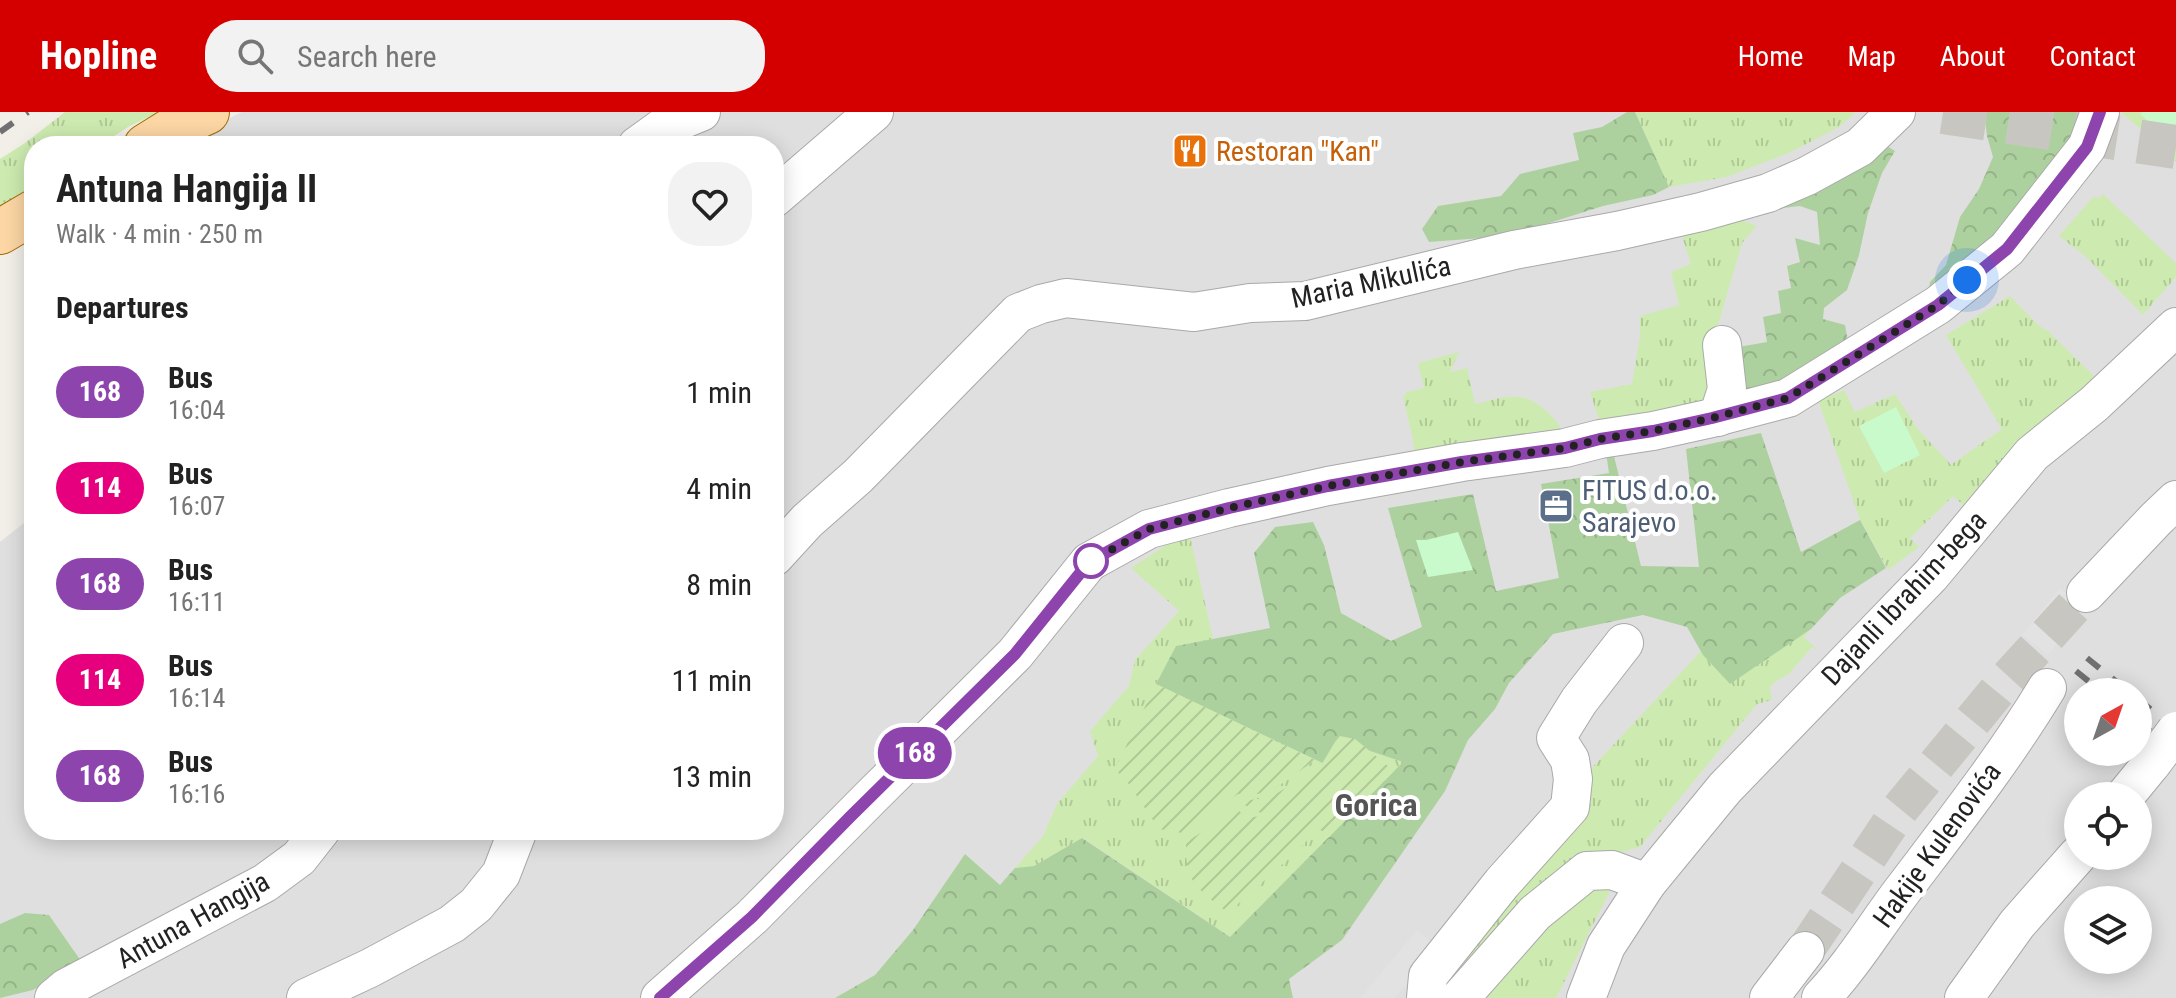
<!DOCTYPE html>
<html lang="en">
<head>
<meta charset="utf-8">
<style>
	body { margin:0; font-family:"Roboto Condensed",sans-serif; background:#f2f2f2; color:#222; height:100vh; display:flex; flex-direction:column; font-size:30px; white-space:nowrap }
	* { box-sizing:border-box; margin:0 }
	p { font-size:26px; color:#767676 }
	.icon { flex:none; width:44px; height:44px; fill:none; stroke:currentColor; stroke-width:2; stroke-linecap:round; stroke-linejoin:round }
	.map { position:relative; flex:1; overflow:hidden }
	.sheet { position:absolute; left:24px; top:24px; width:760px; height:704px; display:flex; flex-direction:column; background:#fff; border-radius:32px; box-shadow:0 4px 20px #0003 }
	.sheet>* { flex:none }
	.badge { padding:0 16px; border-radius:26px; font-size:28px; line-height:52px }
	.needle { width:52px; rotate:40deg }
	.tools { position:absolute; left:2064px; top:566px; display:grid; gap:16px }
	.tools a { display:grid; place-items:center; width:88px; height:88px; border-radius:50%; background:#fff; box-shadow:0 4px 20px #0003; font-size:40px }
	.you { position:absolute; width:40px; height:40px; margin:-20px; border:6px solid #fff; border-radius:50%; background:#1a73e8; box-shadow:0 0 0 12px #1a73e833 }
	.map>.badge { position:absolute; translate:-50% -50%; box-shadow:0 0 0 4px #fff }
	h2 { padding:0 32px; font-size:30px; line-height:72px }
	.round { display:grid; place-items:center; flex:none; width:84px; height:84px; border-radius:32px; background:#f2f2f2 }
	.summary { display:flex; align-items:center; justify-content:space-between; height:136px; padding:0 32px }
	h1 { font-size:38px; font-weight:700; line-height:60px }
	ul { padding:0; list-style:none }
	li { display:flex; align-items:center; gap:24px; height:96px; padding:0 32px }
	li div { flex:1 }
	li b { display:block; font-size:30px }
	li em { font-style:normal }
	li .badge { min-width:88px; font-weight:700; text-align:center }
	header { display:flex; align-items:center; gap:48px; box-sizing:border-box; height:112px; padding:0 40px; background:#d40000; color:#fff }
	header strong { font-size:38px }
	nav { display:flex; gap:44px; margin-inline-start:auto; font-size:28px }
	.search { width:560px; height:72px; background:#f2f2f2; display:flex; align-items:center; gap:20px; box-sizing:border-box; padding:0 28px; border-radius:32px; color:#767676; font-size:30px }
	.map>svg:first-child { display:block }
</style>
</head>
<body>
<header>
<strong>Hopline</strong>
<div class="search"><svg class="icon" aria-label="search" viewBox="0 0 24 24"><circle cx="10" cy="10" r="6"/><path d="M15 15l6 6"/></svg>Search here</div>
<nav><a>Home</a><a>Map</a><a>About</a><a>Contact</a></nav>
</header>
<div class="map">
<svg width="2176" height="886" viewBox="0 0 2176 886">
	<defs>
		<pattern id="grass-tufts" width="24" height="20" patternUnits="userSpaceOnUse" patternTransform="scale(2)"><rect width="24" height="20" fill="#cdebb0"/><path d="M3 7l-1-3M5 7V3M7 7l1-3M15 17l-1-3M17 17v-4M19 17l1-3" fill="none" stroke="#b0c997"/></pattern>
		<pattern id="forest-crowns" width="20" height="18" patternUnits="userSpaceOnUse" patternTransform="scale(2)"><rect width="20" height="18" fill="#add19e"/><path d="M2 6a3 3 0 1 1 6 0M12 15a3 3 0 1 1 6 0" fill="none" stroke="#95b388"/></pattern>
		<pattern id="garden-furrows" width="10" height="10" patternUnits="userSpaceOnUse" patternTransform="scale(2)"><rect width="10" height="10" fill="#cdebb0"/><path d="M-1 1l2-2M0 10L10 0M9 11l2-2" fill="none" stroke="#b0c997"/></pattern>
	</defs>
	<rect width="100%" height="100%" fill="#f2efe9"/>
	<path fill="#e0dfdf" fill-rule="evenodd" d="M242 0H2176V886H0V430L34 403V718H774V34H176L197 22ZM2078 580H2138V640H2078ZM2078 684H2138V744H2078ZM2078 788H2138V848H2078Z"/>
	<g fill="url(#grass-tufts)">
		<path d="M65 0H159L128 15 99 34H34V75L0 97V47L25 31Z"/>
		<path d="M1635 0H1856L1839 15 1789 41 1726 65 1669 75Z"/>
		<path d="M2121 0H2176V49L2170 43Z"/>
		<path d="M2103 82 2176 151V165L2143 203 2086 145 2059 124 2094 84 2099 86Z"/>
		<path d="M1731 104 1757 114 1742 131 1716 220 1725 282 1604 323 1590 280 1632 272 1640 224V204L1679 193 1671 160 1691 152 1679 115Z"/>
		<path d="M2010 184 2038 213 2048 219 2095 265 1984 369 1963 393 1953 384 1910 426 1919 435 1888 458 1860 408 1817 285 1834 283 1844 278 1855 300 1895 282 1917 316 1953 355 1952 352 2002 317 1946 223Z"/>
		<path d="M1459 240 1450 260 1467 256 1475 292C1502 286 1520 277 1543 296 1560 311 1560 313 1566 335L1417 357 1412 323 1403 285 1407 280 1424 276 1418 251Z"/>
		<path d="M1182 423 1190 424 1213 527 1176 534 1342 630 1404 650 1230 825 1083 726 1034 754 1015 756 1043 724 1057 692 1098 644 1090 619 1129 574 1135 548 1179 499 1131 456Z"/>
		<path d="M1811 517 1804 525 1818 538 1812 535 1789 562 1776 569 1770 576 1772 588 1757 592 1640 735 1564 756 1445 879 1436 869 1589 659 1701 539 1730 571Z"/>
		<path d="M1592 774 1611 777 1556 886H1475L1491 868Z"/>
	</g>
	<g fill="url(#forest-crowns)">
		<path d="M1627 0H1635L1669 75 1653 83 1603 94 1546 112 1482 126 1429 130 1422 117 1438 94 1501 84 1520 62 1579 48 1573 21 1602 15Z"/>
		<path d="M1984 0H2089L2021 103 1929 178 1930 170 1946 153 1960 105 1979 77 1993 45 1987 24Z"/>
		<path d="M1879 29 1895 39 1882 61 1868 101 1859 143 1847 178 1824 196 1823 207 1845 213 1851 247 1738 299 1727 237 1767 230 1763 205 1781 201 1778 179 1791 176 1787 154 1800 150 1795 126 1820 133 1817 100 1800 94 1782 96 1775 78Z"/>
		<path d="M1761 321 1801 440 1860 408 1886 456 1840 486 1811 517 1730 572 1703 543 1687 515 1643 503 1553 522 1509 571 1495 597 1468 628 1445 679 1342 828 1289 867 1293 886H835L875 863 913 818 965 742 1000 773 1015 756 1034 754 1082 726 1230 825 1403 650 1343 630 1331 655 1156 572 1176 534 1270 516 1254 441 1275 415 1313 410 1324 433 1341 501 1391 529 1422 515 1388 396 1473 382 1496 479 1559 466 1541 372 1609 361 1606 341 1613 340 1641 454 1699 455 1686 337Z"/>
		<path d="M25 801 49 803 81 849 33 878 0 886V812Z"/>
	</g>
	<g fill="#c8facc">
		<path d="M2142 0H2176V34L2140 2Z"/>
		<path d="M1896 295 1920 343 1884 361 1859 314Z"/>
		<path d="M1458 420 1473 458 1428 465 1416 428H1426Z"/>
	</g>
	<g fill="url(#garden-furrows)">
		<path d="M1156 572 1315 648 1280 673 1258 682H1238L1182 721 1159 717 1128 671 1115 657Z"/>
		<path d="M1340 624 1355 627 1394 659 1328 726 1319 716 1295 741 1228 801C1197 775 1185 773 1186 730L1238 698 1247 706 1260 704 1268 701 1255 700 1239 689 1269 686 1320 655 1335 630Z"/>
	</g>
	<g fill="#e2e2e2">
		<path d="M2060 476 2082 494 2063 518 2065 521 2048 543 2022 523Z"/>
		<path d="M1417 818 1438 835 1395 886H1360Z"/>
	</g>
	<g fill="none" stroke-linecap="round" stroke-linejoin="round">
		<path stroke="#c8c6c1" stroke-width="38" stroke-dasharray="38 19" stroke-linecap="butt" d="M1805 839 1900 697 2002 573 2086 481"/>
		<path stroke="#c8c6c1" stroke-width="44" stroke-dasharray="44 22" stroke-linecap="butt" d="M1943 0 2176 35"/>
		<defs>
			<g id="minor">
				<path d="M637 34 662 16 701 0"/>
				<path d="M774 86 874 0"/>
				<path d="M1718 305 1727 277 1722 233"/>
				<path d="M774 445 807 409 858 364 1018 201 1041 192 1066 186 1194 200 1250 191 1305 189 1514 138 1617 119 1701 100 1768 81 1807 64 1860 35 1896 0"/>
				<path d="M2086 481 2157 406 2176 388"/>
				<path d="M2125 684 2152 651"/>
				<path d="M54 886 66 876 265 771 299 746 321 718"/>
				<path d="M306 886 370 856 452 812 476 793 501 762 518 718"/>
				<path d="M660 886 752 805 870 686 1015 542 1089 450 1149 417 1229 396 1328 374 1462 350 1565 336 1600 327 1653 319 1712 306 1788 286 1938 193 2007 137 2087 35 2100 0"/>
				<path d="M1426 886 1428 864 1502 771 1570 695 1573 667 1570 648 1556 626 1579 589 1624 531"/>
				<path d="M1460 886 1535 801 1587 759 1612 758 1647 771"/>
				<path d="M1586 886 1606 834 1647 771 1725 676 1931 463 2032 342 2094 292 2176 215"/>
				<path d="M1769 886 1805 839"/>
				<path d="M1821 886C1852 853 1875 815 1902 779 1952 713 2004 647 2047 576"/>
				<path d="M1964 886 2017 812 2078 743"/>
			</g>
			<g id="major">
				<path d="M146 34 183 11 207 0"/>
				<path d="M0 120 34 100"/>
			</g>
		</defs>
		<use href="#minor" stroke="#a9a9a9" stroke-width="40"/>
		<use href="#major" stroke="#a06b00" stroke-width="46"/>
		<use href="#minor" stroke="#fff" stroke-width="38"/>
		<use href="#major" stroke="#fcd6a4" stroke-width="44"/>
		<g stroke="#707070" stroke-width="6" stroke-dasharray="16 16" stroke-linecap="butt">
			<path d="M0 20 28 0"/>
			<path d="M2087 546 2129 580"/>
			<path d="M2076 559 2102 580"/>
			<path d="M2138 587 2176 618"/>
			<path d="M2138 609 2176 640"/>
		</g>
		<defs>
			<path id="minor-bridge" d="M2152 651 2176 619"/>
		</defs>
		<use href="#minor-bridge" stroke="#a9a9a9" stroke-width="40" stroke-linecap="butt"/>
		<use href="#minor-bridge" stroke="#fff" stroke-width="38"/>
	</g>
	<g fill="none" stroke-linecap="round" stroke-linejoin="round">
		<defs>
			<path id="line" d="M660 886 752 805 850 705 1015 542 1089 450 1149 417 1229 396 1328 374 1462 350 1565 336 1600 327 1653 319 1712 306 1788 286 1938 193 2007 137 2087 35 2100 0"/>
		</defs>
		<use href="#line" stroke="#fff" stroke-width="18"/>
		<use href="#line" stroke="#8e44ad" stroke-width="12"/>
		<path stroke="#222" stroke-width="8" stroke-dasharray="0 14.4" d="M1091 449 1089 450 1149 417 1229 396 1328 374 1462 350 1565 336 1600 327 1653 319 1712 306 1788 286 1938 193 1967 168"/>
	</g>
	<defs>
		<symbol id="restaurant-square" viewBox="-11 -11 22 22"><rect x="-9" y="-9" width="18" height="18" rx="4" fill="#e8710a" stroke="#fff"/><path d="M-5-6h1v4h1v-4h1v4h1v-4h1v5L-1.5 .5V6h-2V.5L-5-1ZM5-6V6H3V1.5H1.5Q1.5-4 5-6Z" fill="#fff"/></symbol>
		<symbol id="office-square" viewBox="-11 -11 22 22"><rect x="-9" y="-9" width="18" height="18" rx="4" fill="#5c6f8a" stroke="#fff"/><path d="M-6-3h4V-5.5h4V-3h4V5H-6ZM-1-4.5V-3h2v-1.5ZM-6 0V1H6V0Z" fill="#fff"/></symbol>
	</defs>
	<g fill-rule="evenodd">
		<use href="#restaurant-square" x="1170" y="19" width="40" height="40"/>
		<use href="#office-square" x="1536" y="374" width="40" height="40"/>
	</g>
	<circle fill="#fff" stroke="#8e44ad" stroke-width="4" cx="1091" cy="449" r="16"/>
	<g text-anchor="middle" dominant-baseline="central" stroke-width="8" stroke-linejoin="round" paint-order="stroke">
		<g font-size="28" fill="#c56008" stroke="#fff" text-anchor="start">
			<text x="1216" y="39">Restoran "Kan"</text>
		</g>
		<g font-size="28" fill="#222" stroke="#fff">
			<text transform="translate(1371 170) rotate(-12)">Maria Mikulića</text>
			<text transform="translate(1904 486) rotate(-47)">Dajanli Ibrahim-bega</text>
			<text transform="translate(1937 733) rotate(-54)">Hakije Kulenovića</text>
			<text transform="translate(193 808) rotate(-29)">Antuna Hangija</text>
		</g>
		<g font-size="28" fill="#4e5e75" stroke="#fff" text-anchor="start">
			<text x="1582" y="378">FITUS d.o.o.<tspan x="1582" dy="32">Sarajevo</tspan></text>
		</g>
		<g font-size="32" font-weight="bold" fill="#555" stroke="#fff">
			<text x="1376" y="693">Gorica</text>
		</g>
	</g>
</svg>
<div class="tools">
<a><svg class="needle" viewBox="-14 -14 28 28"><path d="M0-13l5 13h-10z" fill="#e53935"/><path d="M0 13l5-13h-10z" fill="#767676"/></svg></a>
<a><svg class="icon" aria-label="locate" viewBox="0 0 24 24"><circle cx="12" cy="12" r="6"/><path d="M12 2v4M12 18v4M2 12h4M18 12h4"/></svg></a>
<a><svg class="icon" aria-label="layers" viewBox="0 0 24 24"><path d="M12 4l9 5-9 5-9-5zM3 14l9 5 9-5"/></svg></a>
</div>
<div class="you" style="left:1967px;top:168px"></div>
<b class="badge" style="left:915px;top:641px;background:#8e44ad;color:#fff">168</b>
<section class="sheet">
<div class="summary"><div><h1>Antuna Hangija II</h1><p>Walk · 4 min · 250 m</p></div><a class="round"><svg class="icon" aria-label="heart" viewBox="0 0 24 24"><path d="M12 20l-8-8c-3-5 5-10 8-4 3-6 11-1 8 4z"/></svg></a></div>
<h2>Departures</h2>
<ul>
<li><span class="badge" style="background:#8e44ad;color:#fff">168</span><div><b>Bus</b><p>16:04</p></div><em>1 min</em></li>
<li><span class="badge" style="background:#e6007e;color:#fff">114</span><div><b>Bus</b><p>16:07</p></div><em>4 min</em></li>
<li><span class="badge" style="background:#8e44ad;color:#fff">168</span><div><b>Bus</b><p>16:11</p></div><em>8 min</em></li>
<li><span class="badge" style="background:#e6007e;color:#fff">114</span><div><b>Bus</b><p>16:14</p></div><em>11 min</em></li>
<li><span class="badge" style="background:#8e44ad;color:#fff">168</span><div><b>Bus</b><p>16:16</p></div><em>13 min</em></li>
</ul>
</section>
</div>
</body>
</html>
